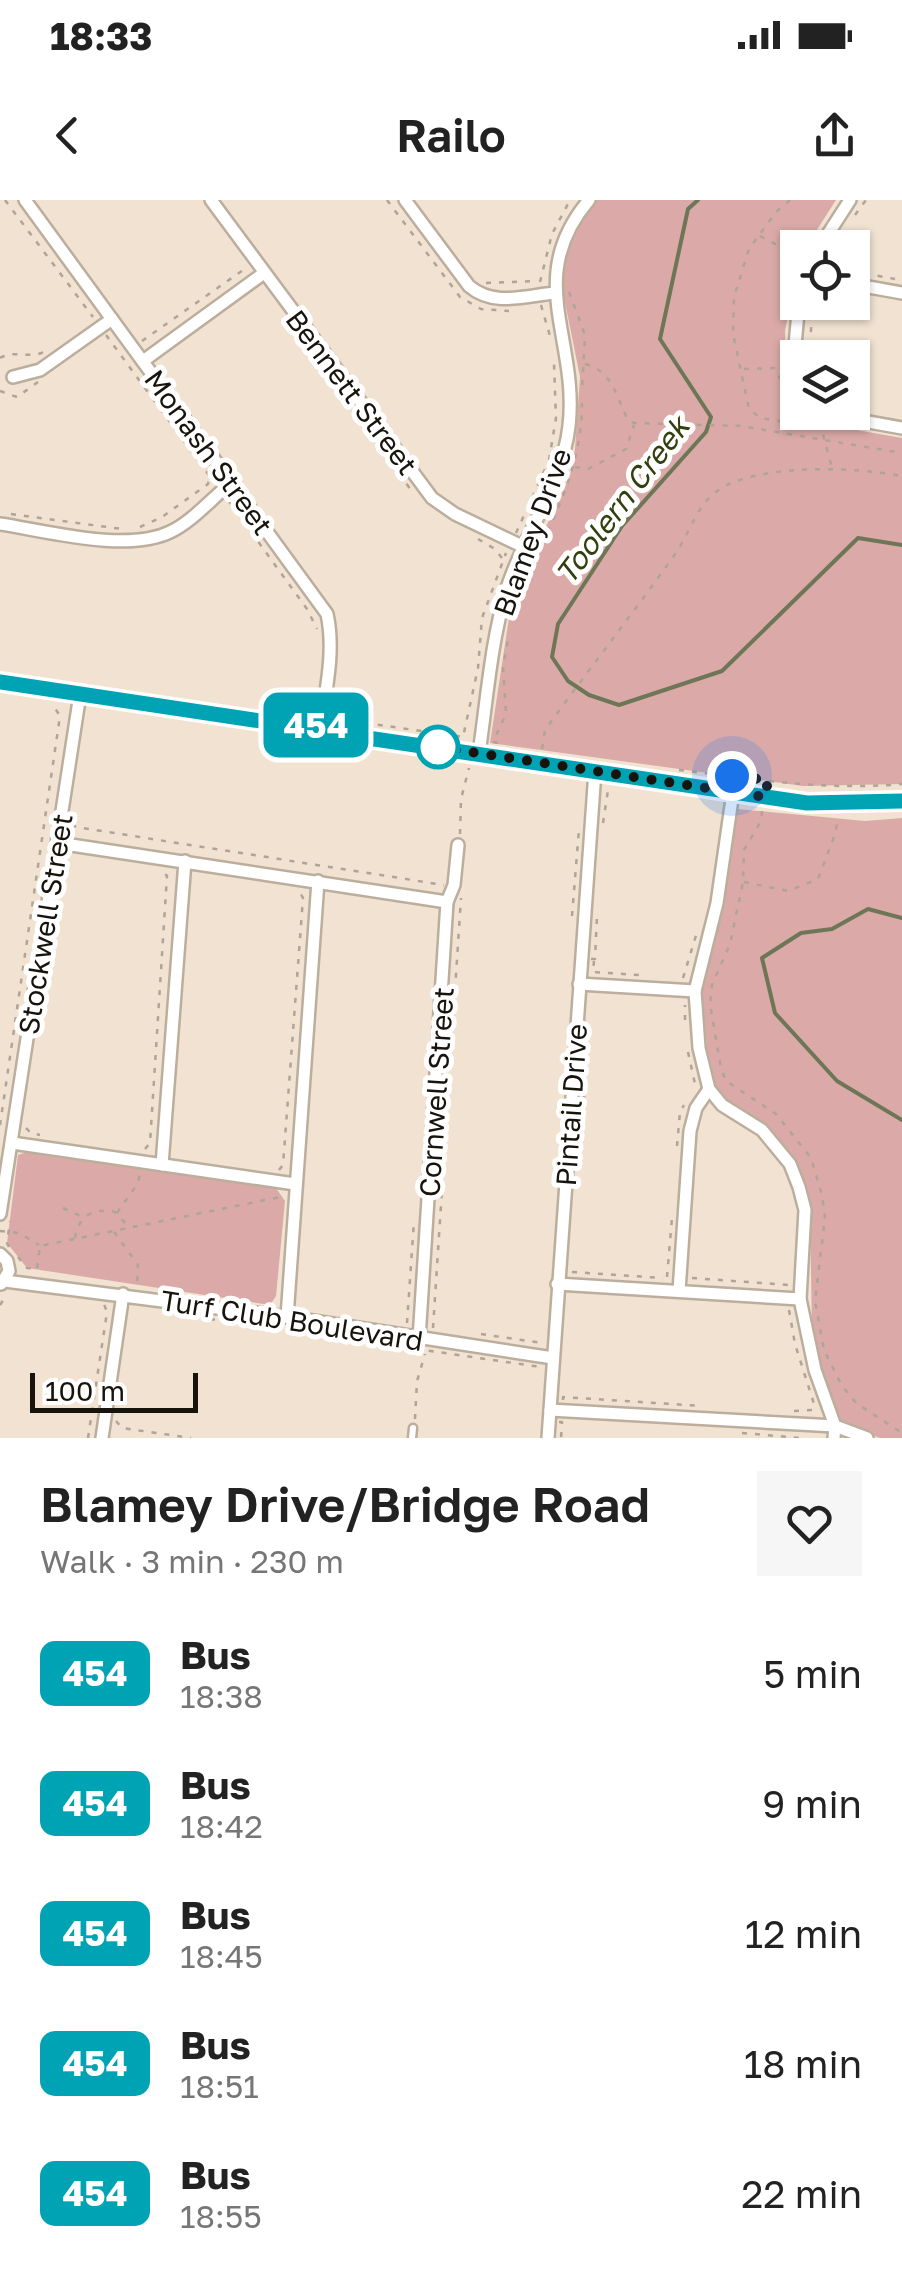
<!DOCTYPE html>
<html lang="en">
<head>
<meta charset="utf-8">
<style>
	body { margin:0; font-family:"Golos Text",sans-serif; background:#f6f6f6; color:#222; height:100vh; display:flex; flex-direction:column; font-size:38px; white-space:nowrap }
	* { box-sizing:border-box; margin:0 }
	p { font-size:32px; color:#767676 }
	.icon { flex:none; width:55px; height:55px; fill:none; stroke:currentColor; stroke-width:2; stroke-linecap:round; stroke-linejoin:round }
	.map { position:relative; height:1238px; overflow:hidden }
	.drawer { display:flex; flex-direction:column; background:#fff; flex:1 }
	.drawer>* { flex:none }
	.badge { padding:0 20px; border-radius:15px; font-size:35px; line-height:65px }
	.fabs { position:absolute; left:780px; top:30px; display:grid; gap:20px }
	.fabs a { display:grid; place-items:center; width:90px; height:90px; border-radius:0px; background:#fff; box-shadow:0 2px 8px #0004; font-size:50px }
	.scale { position:absolute; left:30px; bottom:25px; width:168px; box-sizing:border-box; padding-left:10px; border:5px solid #17130d; border-top:0; font-size:28px; line-height:35px; white-space:nowrap; color:#17130d; -webkit-text-stroke:8px #fff; paint-order:stroke }
	.you { position:absolute; width:50px; height:50px; margin:-25px; border:8px solid #fff; border-radius:50%; background:#1a73e8; box-shadow:0 0 0 15px #1a73e833 }
	.map>.badge { position:absolute; translate:-50% -50%; box-shadow:0 0 0 5px #fff }
	.round { display:grid; place-items:center; flex:none; width:105px; height:105px; border-radius:0px; background:#f6f6f6 }
	.summary { display:flex; align-items:center; justify-content:space-between; height:170px; padding:0 40px }
	h1 { font-size:48px; font-weight:600; line-height:75px }
	ul { padding:0; list-style:none }
	li { display:flex; align-items:center; gap:30px; height:130px; padding:0 40px }
	li div { flex:1 }
	li b { display:block; font-size:38px }
	li em { font-style:normal }
	li .badge { min-width:110px; font-weight:700; text-align:center }
	.status { display:flex; justify-content:space-between; align-items:center; height:70px; padding:0 50px; background:#fff; direction:ltr }
	.status svg { height:28px; fill:currentColor }
	header { display:flex; justify-content:space-between; align-items:center; height:130px; padding:0 40px; background:#fff; font-size:45px; font-weight:600 }
	.map>svg:first-child { display:block }
</style>
</head>
<body>
<div class="status"><b>18:33</b><svg viewBox="0 0 49 12"><path d="M0 12V9h3v3zM5 12V6h3v6zM10 12V3h3v9zM15 12V0h3v12zM26 1h20v11H26zM47 4h2v5h-2z"/></svg></div>
<header><svg class="icon" aria-label="back" viewBox="0 0 24 24"><path d="M15 5l-7 7 7 7"/></svg>Railo<svg class="icon" aria-label="share" viewBox="0 0 24 24"><path d="M12 15V3M7 8l5-5 5 5M5 13v7h14v-7"/></svg></header>
<div class="map">
<svg width="902" height="1238" viewBox="0 0 902 1238">
	<rect width="100%" height="100%" fill="#f1e2d1"/>
	<g fill="#dbaaa8">
		<path d="M595 0H836L806 47 798 48 797 69 785 131 788 218 902 238V584L803 586 490 543 512 398 570 276 575 249 580 177 561 82 571 38Z"/>
		<path d="M737 609 865 621 902 618V1238H880L841 1223 820 1168 812 1130 810 1011 795 959 765 924 725 898 715 887 707 848 702 792 723 705Z"/>
		<path d="M30 951 276 988 285 1001 276 1096 270 1105 27 1068 7 1043 18 955Z"/>
	</g>
	<g fill="none" stroke-linecap="round" stroke-linejoin="round">
		<g stroke="#6d7757" stroke-width="4">
			<path d="M698 0 688 9 660 139 711 217 706 232 622 326 558 424 552 457 568 481 589 495 619 505 722 471 858 338 902 345"/>
			<path d="M902 718 868 709 832 729 801 733 762 758 775 813 837 881 902 920"/>
		</g>
		<defs>
			<path id="lane" d="M412 1238 413 1228"/>
			<g id="street">
				<path d="M25 0 327 414C335 451 326 488 321 525"/>
				<path d="M211 0 432 298 455 314 524 347"/>
				<path d="M405 0 469 86C493 107 525 96 554 93"/>
				<path d="M819 48 850 0"/>
				<path d="M852 84 902 93"/>
				<path d="M143 161 264 73"/>
				<path d="M13 177 40 170 112 119"/>
				<path d="M798 202 795 145 799 102"/>
				<path d="M813 212 902 228"/>
				<path d="M0 324C47 331 126 353 170 332 192 322 212 298 231 283"/>
				<path d="M479 553C487 499 491 441 507 388 525 332 562 286 569 226 579 139 523 78 589 0"/>
				<path d="M733 592 717 703 695 791 699 848 709 889 722 905 762 930 790 964 799 987 805 1010 800 1099 815 1170 835 1226 834 1238"/>
				<path d="M58 643 447 702"/>
				<path d="M579 784 695 791"/>
				<path d="M12 943 295 984"/>
				<path d="M162 965 185 661"/>
				<path d="M0 1014 80 494"/>
				<path d="M0 1054 7 1061 9 1071 1 1084"/>
				<path d="M5 1081 287 1117 553 1158"/>
				<path d="M557 1084 800 1099"/>
				<path d="M679 1091 690 931 696 908 709 889"/>
				<path d="M287 1117 318 681"/>
				<path d="M419 1139 447 702 454 685 458 645"/>
				<path d="M550 1210 835 1226 867 1238"/>
				<path d="M102 1238 123 1094"/>
				<path d="M548 1238 595 571"/>
			</g>
			<path id="secondary" d="M0 482 294 526 321 525 354 536 807 603 902 601"/>
		</defs>
		<use href="#lane" stroke="#bcae9d" stroke-width="11"/>
		<use href="#street" stroke="#bcae9d" stroke-width="16"/>
		<use href="#secondary" stroke="#bcae9d" stroke-width="20"/>
		<g stroke="#afa496" stroke-width="2.5" stroke-dasharray="5 8" stroke-linecap="butt">
			<path d="M5 0 93 117"/>
			<path d="M387 0 460 97 481 109 509 111"/>
			<path d="M790 0 776 12 749 49 734 97 733 134 749 209 760 218 821 227 832 268"/>
			<path d="M855 15 866 0"/>
			<path d="M760 36 777 45 799 48"/>
			<path d="M852 71 895 79"/>
			<path d="M540 82 552 34 570 0"/>
			<path d="M486 83 538 81"/>
			<path d="M569 92 585 135 582 190"/>
			<path d="M541 105 550 136"/>
			<path d="M106 135 214 282"/>
			<path d="M142 141 246 68"/>
			<path d="M306 148 414 294"/>
			<path d="M0 158C16 149 30 160 46 151"/>
			<path d="M809 158 813 102"/>
			<path d="M585 164C613 171 616 197 628 220L634 223 741 226 902 253"/>
			<path d="M744 169 774 168 783 183H787"/>
			<path d="M0 191 17 197 38 182"/>
			<path d="M549 260 556 218 554 164"/>
			<path d="M575 267 588 269 626 249 634 225"/>
			<path d="M228 300 307 409 317 429"/>
			<path d="M11 314 122 329"/>
			<path d="M140 327 162 317 208 284 209 278"/>
			<path d="M516 333 546 267"/>
			<path d="M478 339 495 349 502 358"/>
			<path d="M524 378C553 321 582 268 582 203"/>
			<path d="M352 521 463 537 478 468 482 418 506 353"/>
			<path d="M498 543 493 542 506 514 503 467 509 434"/>
			<path d="M542 549 545 530C587 472 631 416 673 357 692 332 695 301 727 285 774 264 853 267 902 276"/>
			<path d="M679 570C753 579 827 591 902 584"/>
			<path d="M762 611 761 621 744 650 743 682 730 744 712 785 710 804 721 868 726 881 776 914 811 958 822 995 825 1018 815 1101 824 1150 842 1186 856 1203 902 1233"/>
			<path d="M603 623 608 590"/>
			<path d="M72 624 76 627 444 685"/>
			<path d="M460 634 461 599 469 568"/>
			<path d="M744 682 788 691 818 679 835 634 838 618"/>
			<path d="M572 716 579 629"/>
			<path d="M591 759H595L597 716"/>
			<path d="M594 761 593 772 639 775"/>
			<path d="M683 778 698 729"/>
			<path d="M685 820V805"/>
			<path d="M688 852 695 884"/>
			<path d="M0 925 60 516 53 505"/>
			<path d="M26 928 31 933 40 935"/>
			<path d="M581 940 587 858"/>
			<path d="M677 946 680 912 684 905"/>
			<path d="M145 949 150 943 167 676 163 671"/>
			<path d="M279 970 283 965 303 698 299 691"/>
			<path d="M63 1008 83 1017"/>
			<path d="M117 1013 138 983 140 972"/>
			<path d="M0 1031 19 1033 39 1045"/>
			<path d="M114 1032 138 1065 137 1086"/>
			<path d="M75 1038C78 1016 94 1007 115 1012L128 1026"/>
			<path d="M9 1047 7 1043 10 1021"/>
			<path d="M18 1057 27 1068 37 1069"/>
			<path d="M37 1068 40 1046 280 997 282 993"/>
			<path d="M572 1072 663 1078"/>
			<path d="M667 1077 672 1018"/>
			<path d="M692 1078 789 1085"/>
			<path d="M0 1105 7 1094"/>
			<path d="M789 1110 795 1144 815 1207"/>
			<path d="M210 1119 541 1167"/>
			<path d="M407 1123 414 1021"/>
			<path d="M433 1128 461 698"/>
			<path d="M481 1134 542 1143"/>
			<path d="M563 1200V1197L702 1206"/>
			<path d="M794 1211 813 1210"/>
			<path d="M415 1219 417 1181 425 1154"/>
			<path d="M116 1221 122 1228 191 1238"/>
			<path d="M559 1222H562L561 1238"/>
			<path d="M742 1233 800 1238"/>
			<path d="M88 1238 107 1112 104 1104"/>
		</g>
		<use href="#lane" stroke="#fff" stroke-width="6"/>
		<use href="#street" stroke="#fff" stroke-width="11"/>
		<use href="#secondary" stroke="#fff" stroke-width="15"/>
	</g>
	<g fill="none" stroke-linecap="round" stroke-linejoin="round">
		<defs>
			<path id="line" d="M0 482 294 526 321 525 354 536 807 603 902 601"/>
		</defs>
		<use href="#line" stroke="#fff" stroke-width="22"/>
		<use href="#line" stroke="#00a3b4" stroke-width="15"/>
		<path stroke="#17130d" stroke-width="10" stroke-dasharray="0 18" d="M438 547 765 597 768 580 732 576"/>
	</g>
	<circle fill="#fff" stroke="#00a3b4" stroke-width="5" cx="438" cy="547" r="20"/>
	<g text-anchor="middle" dominant-baseline="central" stroke-width="10" stroke-linejoin="round" paint-order="stroke">
		<g font-size="28" fill="#17130d" stroke="#fff">
			<text transform="translate(352 192) rotate(53)">Bennett Street</text>
			<text transform="translate(209 252) rotate(54)">Monash Street</text>
			<text transform="translate(532 332) rotate(-70)">Blamey Drive</text>
			<text transform="translate(45 724) rotate(-81)">Stockwell Street</text>
			<text transform="translate(436 892) rotate(-86)">Cornwell Street</text>
			<text transform="translate(571 905) rotate(-86)">Pintail Drive</text>
			<text transform="translate(292 1120) rotate(9)">Turf Club Boulevard</text>
		</g>
		<g font-size="30" font-style="italic" fill="#31400e" stroke="#fff">
			<text transform="translate(622 300) rotate(-53)">Toolern Creek</text>
		</g>
	</g>
</svg>
<div class="fabs">
<a><svg class="icon" aria-label="locate" viewBox="0 0 24 24"><circle cx="12" cy="12" r="6"/><path d="M12 2v4M12 18v4M2 12h4M18 12h4"/></svg></a>
<a><svg class="icon" aria-label="layers" viewBox="0 0 24 24"><path d="M12 4l9 5-9 5-9-5zM3 14l9 5 9-5"/></svg></a>
</div>
<div class="scale">100 m</div>
<div class="you" style="left:732px;top:576px"></div>
<b class="badge" style="left:316px;top:525px;background:#00a3b4;color:#fff">454</b>
</div>
<section class="drawer">
<div class="summary"><div><h1>Blamey Drive/Bridge Road</h1><p>Walk · 3 min · 230 m</p></div><a class="round"><svg class="icon" aria-label="heart" viewBox="0 0 24 24"><path d="M12 20l-8-8c-3-5 5-10 8-4 3-6 11-1 8 4z"/></svg></a></div>
<ul>
<li><span class="badge" style="background:#00a3b4;color:#fff">454</span><div><b>Bus</b><p>18:38</p></div><em>5 min</em></li>
<li><span class="badge" style="background:#00a3b4;color:#fff">454</span><div><b>Bus</b><p>18:42</p></div><em>9 min</em></li>
<li><span class="badge" style="background:#00a3b4;color:#fff">454</span><div><b>Bus</b><p>18:45</p></div><em>12 min</em></li>
<li><span class="badge" style="background:#00a3b4;color:#fff">454</span><div><b>Bus</b><p>18:51</p></div><em>18 min</em></li>
<li><span class="badge" style="background:#00a3b4;color:#fff">454</span><div><b>Bus</b><p>18:55</p></div><em>22 min</em></li>
</ul>
</section>
</body>
</html>
